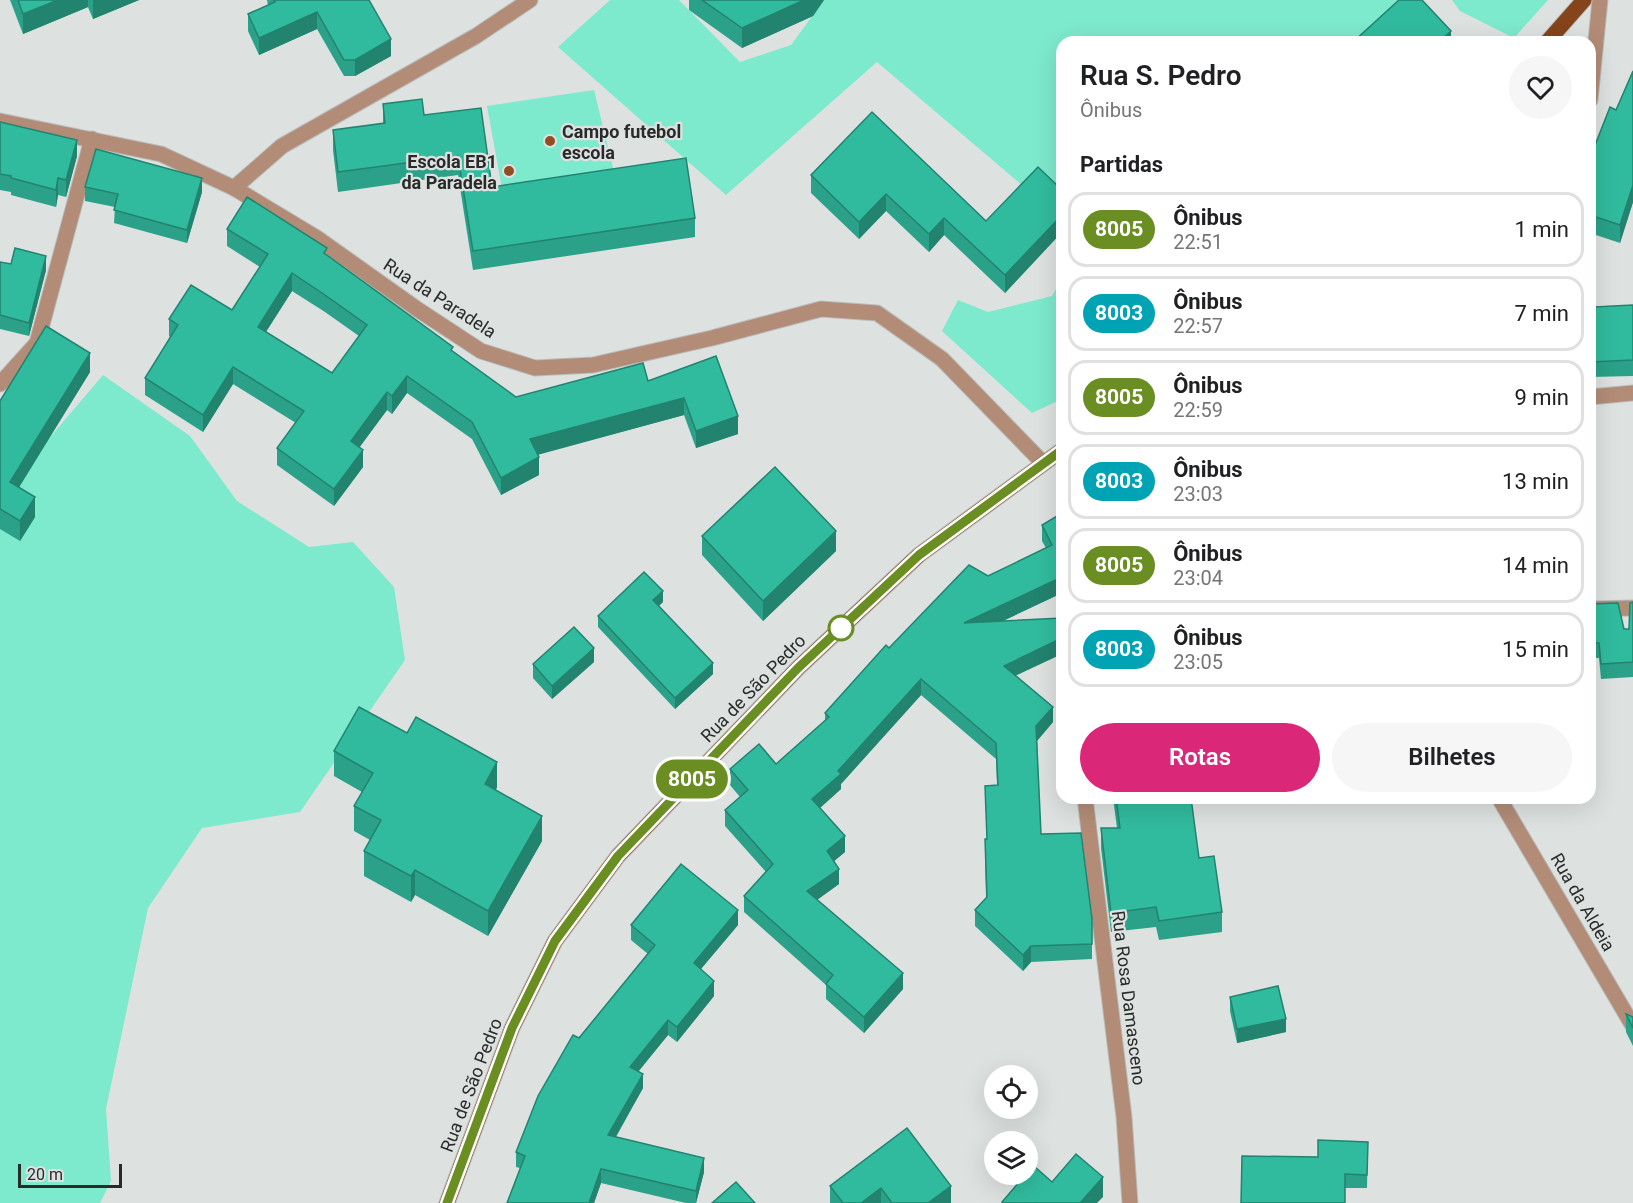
<!DOCTYPE html>
<html lang="pt">
<head>
<meta charset="utf-8">
<style>
	body { margin:0; font-family:Roboto,sans-serif; background:#f6f6f6; color:#202124; height:100vh; display:flex; flex-direction:column; font-size:22px; white-space:nowrap }
	* { box-sizing:border-box; margin:0 }
	p { font-size:20px; color:#757577 }
	.icon { flex:none; width:33px; height:33px; fill:none; stroke:currentColor; stroke-width:2; stroke-linecap:round; stroke-linejoin:round }
	.map { position:relative; flex:1; overflow:hidden }
	.sheet { position:absolute; left:1056px; top:36px; width:540px; height:768px; display:flex; flex-direction:column; background:#fff; border-radius:18px; box-shadow:0 6px 24px #0002 }
	.sheet>* { flex:none }
	.badge { padding:0 12px; border-radius:20px; font-size:21px; line-height:39px }
	.buttons { position:absolute; left:984px; top:1065px; display:grid; gap:12px }
	.buttons a { display:grid; place-items:center; width:54px; height:54px; border-radius:50%; background:#fff; box-shadow:0 6px 24px #0002; font-size:30px }
	.scale { position:absolute; left:18px; bottom:15px; width:104px; box-sizing:border-box; padding-left:6px; border:3px solid #292b2a; border-top:0; font-size:16px; line-height:21px; white-space:nowrap; color:#292b2a; -webkit-text-stroke:4px #dde2e0; paint-order:stroke }
	.map>.badge { position:absolute; translate:-50% -50%; box-shadow:0 0 0 3px #fff }
	h2 { padding:0 24px; font-size:22px; line-height:54px }
	.round { display:grid; place-items:center; flex:none; width:63px; height:63px; border-radius:32px; background:#f6f6f6 }
	.head { display:flex; align-items:center; justify-content:space-between; height:102px; padding:0 24px }
	h1 { font-size:28px; font-weight:600; line-height:45px }
	.button { display:flex; gap:12px; margin-top:auto; padding:12px 24px }
	.button a { flex:1; height:69px; border-radius:36px; background:#db2777; color:#fff; font-size:24px; font-weight:600; line-height:69px; text-align:center }
	.button a+a { background:#f6f6f6; color:#202124 }
	ul { padding:0; list-style:none }
	li { display:flex; align-items:center; gap:18px; height:75px; margin:0 12px 9px; padding:0 12px; border:3px solid #e0e0e0; border-radius:18px }
	li div { flex:1 }
	li b { display:block; font-size:22px }
	li em { font-style:normal }
	li .badge { min-width:66px; font-weight:700; text-align:center }
	.map>svg:first-child { display:block }
</style>
</head>
<body>
<div class="map">
<svg width="1633" height="1203" viewBox="0 0 1633 1203">
	<rect width="100%" height="100%" fill="#dde2e0"/>
	<g fill="#7de9cd">
		<path d="M610 0H679L740 62 791 45 824 0H1419L1366 42H1062V219L877 62 726 195 558 47Z"/>
		<path d="M1452 0H1548L1514 38 1460 11Z"/>
		<path d="M594 90 615 176 503 194 487 106Z"/>
		<path d="M1062 278V399L1032 413 942 331 958 300 988 312 1052 296Z"/>
		<path d="M103 375 190 436 237 501 309 547 353 542 394 587 405 660 300 812 202 828 148 908 106 1109 111 1181 100 1203H0V496Z"/>
	</g>
	<g fill="none" stroke-linecap="round" stroke-linejoin="round">
		<defs>
			<g id="minor">
				<path d="M1590 100 1600 0"/>
				<path d="M0 121 161 154 234 188 317 238 417 309 481 351 535 368 593 365 712 338 821 309 877 313 942 359 1043 463"/>
				<path d="M234 188 282 146 476 36 530 0"/>
				<path d="M0 384 37 343 92 139"/>
				<path d="M1590 397 1633 393"/>
				<path d="M1590 609 1633 608"/>
				<path d="M1085 798 1124 1117 1130 1203"/>
				<path d="M1499 798 1633 1026"/>
			</g>
			<g id="primary">
				<path d="M1547 42 1584 0"/>
				<path d="M447 1203 512 1028 555 941 618 856 798 668 919 555 1062 450"/>
			</g>
		</defs>
		<use href="#minor" stroke="#b9bdbc" stroke-width="17"/>
		<use href="#primary" stroke="#b9bdbc" stroke-width="17"/>
		<use href="#minor" stroke="#b28c77" stroke-width="15"/>
		<use href="#primary" stroke="#85441a" stroke-width="15"/>
	</g>
	<g fill="#2aa188" fill-rule="evenodd">
		<path d="M10 0H139L93 19 88 7 23 34Z"/>
		<path d="M267 0H369L391 56 355 76H344L317 29 259 55 248 31V14L268 5Z"/>
		<path d="M689 0H824L813 16 742 48 689 10Z"/>
		<path d="M1633 71V202L1620 243 1590 233V158L1616 110Z"/>
		<path d="M383 104 424 115 492 187 695 218V237L473 270 458 175 338 192 333 150V130L383 124Z"/>
		<path d="M872 112 986 221 1062 190V232L1005 293 944 235 929 252 886 211 859 239 811 193V175Z"/>
		<path d="M0 122 77 156 66 197 58 195 56 207 11 195V192L0 190Z"/>
		<path d="M85 187 202 192 187 243 114 223 115 207 85 201Z"/>
		<path d="M227 229 327 256 453 352 516 397 648 381 716 356 738 434 696 448 684 415 538 454 539 475 501 495 472 439 407 393 392 414 387 410 359 447 363 467 334 506 277 465V448L296 423 233 384 203 432 145 395V378L170 337 169 336V319L232 310 260 267 227 246ZM292 291 325 312 359 336 332 373 266 332Z"/>
		<path d="M0 262 46 270 29 336 0 329Z"/>
		<path d="M1590 299 1594 307 1633 305V376L1590 377Z"/>
		<path d="M90 372 19 487 35 517 20 541 0 529V401Z"/>
		<path d="M1062 513V593L1003 621 1016 676 1053 722 1037 741 1041 834 1092 919V959L1031 962 1023 971 975 926V910L986 898 985 855V839H987L985 786 997 785 996 759 921 695 841 784V789L820 808 845 852 834 861 839 884 817 900 903 989 864 1033 826 999V985L744 912V896L766 872 725 826V810L740 797 730 785V769L776 764 825 721V713L889 648 988 576 1046 548 1042 541V525Z"/>
		<path d="M702 536 836 551 763 621 702 555Z"/>
		<path d="M663 602 659 606 713 674 675 709 598 627V616Z"/>
		<path d="M1633 602V677L1601 679 1599 658H1590V604L1624 629H1629Z"/>
		<path d="M594 662 552 699 533 678V664Z"/>
		<path d="M334 751 497 787 496 790 542 841 488 936 415 895 411 902 364 876V851L370 840 354 831V806L362 792 334 776Z"/>
		<path d="M1113 798H1191L1199 858 1222 912V932L1159 940 1156 927 1111 932 1101 848V828H1117Z"/>
		<path d="M631 925H738L701 969 714 996 677 1042 668 1035 639 1071 643 1088 616 1137 704 1172 696 1203H686L601 1183 594 1203H507L520 1168 516 1167V1152L579 1038 648 954 631 940Z"/>
		<path d="M1230 997 1286 1032 1237 1043 1230 1011Z"/>
		<path d="M1626 1014 1633 1017V1046L1626 1032Z"/>
		<path d="M907 1128 951 1203H830V1186Z"/>
		<path d="M1368 1142 1367 1188H1345L1318 1157Z"/>
	</g>
	<g fill="#22836f">
		<path d="M58 0H88V7L23 34V14Z"/>
		<path d="M93 0H139L93 19Z"/>
		<path d="M804 0H824L813 16 742 48V28Z"/>
		<path d="M317 12V29L259 55V38Z"/>
		<path d="M1451 31V42H1439Z"/>
		<path d="M391 39V56L355 76V60Z"/>
		<path d="M77 140V156L66 197V180Z"/>
		<path d="M58 178V195L56 207V190Z"/>
		<path d="M202 178V192L187 243V230Z"/>
		<path d="M1633 185V202L1620 243V225Z"/>
		<path d="M886 194V211L859 239V222Z"/>
		<path d="M1062 215V232L1005 293V275Z"/>
		<path d="M944 218V235L929 252V234Z"/>
		<path d="M46 256V270L29 336V323Z"/>
		<path d="M292 273V291L258 344V327Z"/>
		<path d="M90 353V372L10 502V482Z"/>
		<path d="M233 367V384L203 432V415Z"/>
		<path d="M407 376V393L392 414V396Z"/>
		<path d="M387 392V410L351 459V441Z"/>
		<path d="M684 398V415L530 457V439Z"/>
		<path d="M738 416V434L696 448V431Z"/>
		<path d="M363 450V467L334 506V489Z"/>
		<path d="M539 457V475L501 495V478Z"/>
		<path d="M1591 481V496L1590 497V482Z"/>
		<path d="M35 497V517L20 541V521Z"/>
		<path d="M836 531V551L763 621V601Z"/>
		<path d="M1062 577V593L964 639V623Z"/>
		<path d="M663 591V602L653 611V600Z"/>
		<path d="M1062 638V654L1004 681V666Z"/>
		<path d="M594 648V662L552 699V686Z"/>
		<path d="M713 663V674L675 709V698Z"/>
		<path d="M921 679V695L841 784V789L812 815V799Z"/>
		<path d="M1053 707V722L1036 742V726Z"/>
		<path d="M497 762V787L485 809V784Z"/>
		<path d="M542 816V841L488 936V911Z"/>
		<path d="M845 836V852L827 867V851Z"/>
		<path d="M839 869V884L807 907V891Z"/>
		<path d="M415 870V895L411 902V876Z"/>
		<path d="M738 910V925L694 977V963Z"/>
		<path d="M1031 946V962L1023 971V955Z"/>
		<path d="M903 973V989L864 1033V1017Z"/>
		<path d="M714 981V996L677 1042V1027Z"/>
		<path d="M1286 1019V1032L1237 1043V1029Z"/>
		<path d="M668 1020V1035L630 1081V1067Z"/>
		<path d="M643 1074V1088L608 1150V1135Z"/>
		<path d="M704 1158V1172L696 1203V1191Z"/>
		<path d="M601 1169V1183L594 1203H589Z"/>
		<path d="M1103 1177V1197L1097 1203H1080Z"/>
		<path d="M951 1186V1203H928Z"/>
		<path d="M881 1188V1203H861Z"/>
	</g>
	<g fill="#31bb9e" stroke="#22836f" stroke-width="1.5" fill-rule="evenodd">
		<path d="M18 0H58L23 14Z"/>
		<path d="M274 0H369L391 39 355 60H344L317 12 259 38 248 14 275 2Z"/>
		<path d="M702 0H804L742 28Z"/>
		<path d="M1399 0H1422L1451 31 1439 42H1353Z"/>
		<path d="M1633 71V185L1620 225 1590 215V158L1610 107 1616 110Z"/>
		<path d="M422 99 424 115 481 108 492 187 686 158 695 218 473 251 458 156 338 172 333 130 385 123 383 104Z"/>
		<path d="M872 112 986 221 1038 167 1062 190V215L1005 275 944 218 929 234 886 194 859 222 811 175Z"/>
		<path d="M0 122 77 140 66 180 58 178 56 190 11 178V176L0 174Z"/>
		<path d="M96 149 202 178 187 230 114 210 118 194 85 187Z"/>
		<path d="M247 197 327 248 324 253 453 347 451 350 516 397 643 363 648 381 716 356 738 416 696 431 684 398 530 439 539 457 501 478 472 422 407 376 392 396 387 392 351 441 363 450 334 489 277 448 304 411 233 367 203 415 145 378 178 325 169 319 191 285 232 310 268 254 227 229ZM292 273 325 295 367 325 332 373 258 327Z"/>
		<path d="M15 248 46 256 29 323 0 315V262L11 264Z"/>
		<path d="M1590 299 1594 307 1633 305V360L1590 362Z"/>
		<path d="M46 326 90 353 10 482 35 497 20 521 0 509V401Z"/>
		<path d="M775 467 836 531 763 601 702 536Z"/>
		<path d="M1062 513V577L964 623 1062 618V638L1004 666 1053 707 1036 726 1041 834 1081 833 1092 919V944L1031 946 1023 955 975 910 987 897 985 839H987L985 786 998 785 996 743 921 679 838 771 841 774 812 799 845 836 827 851 839 869 807 891 903 973 864 1017 826 984 833 975 744 896 773 864 725 810 748 790 730 769 759 744 776 764 829 717 825 713 886 645 889 648 969 565 988 576 1052 545 1042 525Z"/>
		<path d="M644 572 663 591 653 600 713 663 675 698 598 616Z"/>
		<path d="M1633 602V662L1601 664 1599 643H1590V604L1618 603 1624 629H1629L1630 603Z"/>
		<path d="M574 627 594 648 552 686 533 664Z"/>
		<path d="M359 707 407 733 416 717 497 762 485 784 542 816 488 911 415 870 411 876 364 851 381 820 354 806 373 773 334 751Z"/>
		<path d="M1116 798H1191L1199 858 1214 856 1222 912 1159 921 1156 907 1111 913 1101 828H1120Z"/>
		<path d="M681 864 738 910 694 963 714 981 677 1027 668 1020 630 1067 643 1074 608 1135 704 1158 696 1191 601 1169 589 1203H507L525 1156 516 1152 538 1096 573 1035 579 1038 655 945 631 925Z"/>
		<path d="M1278 986 1286 1019 1237 1029 1230 997Z"/>
		<path d="M1626 1014 1633 1017V1028Z"/>
		<path d="M907 1128 951 1186 928 1203H892L881 1188 861 1203H843L830 1186Z"/>
		<path d="M1318 1140 1368 1142 1367 1175 1345 1174V1203H1241L1242 1156 1318 1157Z"/>
		<path d="M1076 1154 1103 1177 1080 1203H1004L1002 1202 1026 1174H1028L1034 1166 1052 1182Z"/>
		<path d="M736 1182 755 1203H712Z"/>
	</g>
	<g fill="none" stroke-linecap="round" stroke-linejoin="round">
		<defs>
			<path id="line" d="M447 1203 512 1028 555 941 618 856 798 668 919 555 1062 450"/>
		</defs>
		<use href="#line" stroke="#fff" stroke-width="14"/>
		<use href="#line" stroke="#6b8e23" stroke-width="9"/>
	</g>
	<g fill="#924d22" stroke="#dde2e0" stroke-width="2">
		<circle cx="550" cy="141" r="6"/>
		<circle cx="509" cy="171" r="6"/>
	</g>
	<circle fill="#fff" stroke="#6b8e23" stroke-width="3" cx="841" cy="628" r="12"/>
	<g text-anchor="middle" dominant-baseline="central" stroke-width="4.5" stroke-linejoin="round" paint-order="stroke">
		<g font-size="18" font-weight="bold" fill="#292b2a" stroke="#dde2e0" text-anchor="start">
			<text x="562" y="131">Campo futebol<tspan x="562" dy="21">escola</tspan></text>
			<text x="497" y="161" text-anchor="end">Escola EB1<tspan x="497" dy="21">da Paradela</tspan></text>
		</g>
		<g font-size="18" fill="#292b2a" stroke="#dde2e0">
			<text transform="translate(440 298) rotate(33)">Rua da Paradela</text>
			<text transform="translate(753 688) rotate(-46)">Rua de São Pedro</text>
			<text transform="translate(1583 902) rotate(60)">Rua da Aldeia</text>
			<text transform="translate(1129 998) rotate(83)">Rua Rosa Damasceno</text>
			<text transform="translate(471 1085) rotate(-69)">Rua de São Pedro</text>
		</g>
	</g>
</svg>
<div class="buttons">
<a><svg class="icon" aria-label="locate" viewBox="0 0 24 24"><circle cx="12" cy="12" r="6"/><path d="M12 2v4M12 18v4M2 12h4M18 12h4"/></svg></a>
<a><svg class="icon" aria-label="layers" viewBox="0 0 24 24"><path d="M12 4l9 5-9 5-9-5zM3 14l9 5 9-5"/></svg></a>
</div>
<div class="scale">20 m</div>
<b class="badge" style="left:692px;top:779px;background:#6b8e23;color:#fff">8005</b>
<section class="sheet">
<div class="head"><div><h1>Rua S. Pedro</h1><p>Ônibus</p></div><a class="round"><svg class="icon" aria-label="heart" viewBox="0 0 24 24"><path d="M12 20l-8-8c-3-5 5-10 8-4 3-6 11-1 8 4z"/></svg></a></div>
<h2>Partidas</h2>
<ul>
<li><span class="badge" style="background:#6b8e23;color:#fff">8005</span><div><b>Ônibus</b><p>22:51</p></div><em>1 min</em></li>
<li><span class="badge" style="background:#00a3b4;color:#fff">8003</span><div><b>Ônibus</b><p>22:57</p></div><em>7 min</em></li>
<li><span class="badge" style="background:#6b8e23;color:#fff">8005</span><div><b>Ônibus</b><p>22:59</p></div><em>9 min</em></li>
<li><span class="badge" style="background:#00a3b4;color:#fff">8003</span><div><b>Ônibus</b><p>23:03</p></div><em>13 min</em></li>
<li><span class="badge" style="background:#6b8e23;color:#fff">8005</span><div><b>Ônibus</b><p>23:04</p></div><em>14 min</em></li>
<li><span class="badge" style="background:#00a3b4;color:#fff">8003</span><div><b>Ônibus</b><p>23:05</p></div><em>15 min</em></li>
</ul>
<div class="button"><a>Rotas</a><a>Bilhetes</a></div>
</section>
</div>
</body>
</html>
